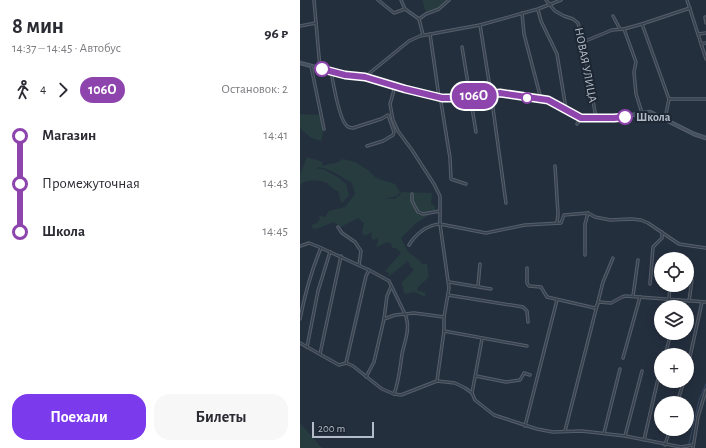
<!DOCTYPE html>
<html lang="ru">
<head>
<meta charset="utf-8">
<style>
	body { margin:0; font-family:"Alegreya Sans",sans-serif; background:#f7f7f7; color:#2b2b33; height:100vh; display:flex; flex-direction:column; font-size:15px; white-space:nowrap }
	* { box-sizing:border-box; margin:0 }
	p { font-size:13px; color:#7c7c81 }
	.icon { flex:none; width:22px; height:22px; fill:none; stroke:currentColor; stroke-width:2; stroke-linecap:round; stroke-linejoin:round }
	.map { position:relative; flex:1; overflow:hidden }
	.side { display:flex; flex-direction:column; background:#fff; width:300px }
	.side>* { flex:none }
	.badge { padding:0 8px; border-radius:13px; font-size:14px; line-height:26px }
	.tools { position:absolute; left:354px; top:252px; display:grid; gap:8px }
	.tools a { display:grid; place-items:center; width:40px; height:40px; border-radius:50%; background:#fff; box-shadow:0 2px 10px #0003; font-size:20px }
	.scale { position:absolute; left:12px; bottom:10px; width:62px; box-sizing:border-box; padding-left:4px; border:2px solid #b4bcc9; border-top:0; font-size:11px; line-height:14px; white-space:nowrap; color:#b4bcc9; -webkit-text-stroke:3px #1d2633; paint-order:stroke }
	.map>.badge { position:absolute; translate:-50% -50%; box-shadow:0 0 0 2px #fff }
	.legs { display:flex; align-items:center; gap:6px; height:44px; padding:0 12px; font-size:13px }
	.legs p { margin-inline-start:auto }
	.headline { display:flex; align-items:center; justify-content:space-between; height:68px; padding:0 12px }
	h1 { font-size:22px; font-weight:700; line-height:30px }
	.action { display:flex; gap:8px; margin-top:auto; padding:8px 12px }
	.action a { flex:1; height:46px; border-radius:16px; background:#7c3aed; color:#fff; font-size:16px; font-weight:700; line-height:46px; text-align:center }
	.action a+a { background:#f7f7f7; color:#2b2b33 }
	ul { padding:0 12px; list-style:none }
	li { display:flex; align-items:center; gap:14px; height:48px; font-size:15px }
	li i { display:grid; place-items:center; width:6px; height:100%; margin:0 5px; background:currentColor }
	li i::after { content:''; width:10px; height:10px; margin:-5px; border:3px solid; border-radius:50%; background:#fff }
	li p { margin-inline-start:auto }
	li:first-child i { background:linear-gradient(#0000 50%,currentColor 0) }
	li:last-child i { background:linear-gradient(currentColor 50%,#0000 0) }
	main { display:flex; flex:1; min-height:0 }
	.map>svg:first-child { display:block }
</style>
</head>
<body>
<main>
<section class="side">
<div class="headline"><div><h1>8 мин</h1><p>14:37 – 14:45 · Автобус</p></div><b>96 ₽</b></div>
<div class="legs"><svg class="icon" aria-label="walk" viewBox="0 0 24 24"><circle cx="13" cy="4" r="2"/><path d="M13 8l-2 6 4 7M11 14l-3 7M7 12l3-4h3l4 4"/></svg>4<svg class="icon" aria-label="forward" viewBox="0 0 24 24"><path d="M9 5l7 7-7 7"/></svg><b class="badge" style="background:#8e44ad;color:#fff">106О</b><p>Остановок: 2</p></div>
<ul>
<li><i style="color:#8e44ad"></i><b>Магазин</b><p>14:41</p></li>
<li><i style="color:#8e44ad"></i><span>Промежуточная</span><p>14:43</p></li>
<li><i style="color:#8e44ad"></i><b>Школа</b><p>14:45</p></li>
</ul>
<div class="action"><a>Поехали</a><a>Билеты</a></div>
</section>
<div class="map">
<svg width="406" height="448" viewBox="0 0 406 448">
	<rect width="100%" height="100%" fill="#242f3e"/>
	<g fill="#263c3f">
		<path d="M122 0H147L138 8 126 12Z"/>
		<path d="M0 114 21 115 24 129 21 141 11 138 0 128Z"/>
		<path d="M7 157 23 162 22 165 25 166 28 164 36 163 43 159 55 162 68 170 76 178 95 184 100 192 97 196 86 199H95L100 195 101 192 132 193 131 204 135 206V210H130L129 215 115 224 101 238C103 242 105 246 107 250 111 256 119 258 122 264H127L129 277 118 287 117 290 126 293 125 297 114 292 106 294 104 293 103 287 101 283 114 270 110 266 108 261 88 277 89 273 85 271 101 253 96 248H93L90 243 87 242 77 247 76 246 78 242V238L73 240 71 237 72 232 64 236 62 232 64 223 58 218 41 227 34 222 16 229 12 228V225L17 223 20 219 19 216 25 217 29 211 45 207 55 194 52 183C43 178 25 165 16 168L25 170 39 178 46 184 49 195 43 202H41L38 191C33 190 31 186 27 183 20 180 7 179 1 184L0 189V175Z"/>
		<path d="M0 423 20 446 23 448H0Z"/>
	</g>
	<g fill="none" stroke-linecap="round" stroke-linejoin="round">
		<path stroke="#394c67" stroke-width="1" d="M388 448 399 400 406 384"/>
		<defs>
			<g id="street">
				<path d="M14 0 20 68"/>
				<path d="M78 0 94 13 105 9"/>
				<path d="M101 0 105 9 119 19"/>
				<path d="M246 0 255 11 264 16 273 19 278 23 283 42 296 118"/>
				<path d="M387 0 406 59"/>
				<path d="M238 10 241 21 257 54 266 109"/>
				<path d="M222 13 224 34 241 99"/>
				<path d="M313 16 320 29"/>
				<path d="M405 17 406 23"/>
				<path d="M342 24 369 99 365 119"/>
				<path d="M180 25 191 94 206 203"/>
				<path d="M0 26 16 23"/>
				<path d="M324 29 336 62 334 72 336 94 342 113"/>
				<path d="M130 34 139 97"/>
				<path d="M398 34 406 33"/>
				<path d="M123 35 119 19 126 14 139 9 149 0"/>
				<path d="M283 42 312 30 324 29 342 24 390 8"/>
				<path d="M401 44 406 43"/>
				<path d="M162 47 176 132"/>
				<path d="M11 66 24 129"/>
				<path d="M31 71C33 82 39 120 47 126 49 128 50 128 53 128L81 119 88 115 94 132 93 135 83 141 67 146"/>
				<path d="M66 76 109 41 120 36 180 25 238 9 261 0"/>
				<path d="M96 86 94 90 90 104 93 120 98 131 112 150 134 184 140 196V224L149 288 144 317V331L137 381"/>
				<path d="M142 98 141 102 150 158 151 179 166 184"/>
				<path d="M369 99H406"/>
				<path d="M277 124 280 119"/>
				<path d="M255 166 258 214 257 223"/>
				<path d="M112 194V201L118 212 123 214 140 211"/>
				<path d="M38 227 42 233 55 242 61 251 59 265"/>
				<path d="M109 245C116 234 127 225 140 224L186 233 225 225 261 223 264 215 288 213 295 217 310 220 331 219 341 220 348 223 379 244 406 248"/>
				<path d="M0 246 9 243 19 247 69 270 89 281 105 314 114 313 144 317"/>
				<path d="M285 255V224L288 213"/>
				<path d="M227 268V283L229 286 241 287 247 297 295 308 298 304"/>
				<path d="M149 282 191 289"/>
				<path d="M350 284 353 247 362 238V232"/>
				<path d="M178 286 180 264"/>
				<path d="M148 295 223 307 227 311 228 322"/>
				<path d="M333 296 338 260"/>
				<path d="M369 299 370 285"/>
				<path d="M389 301 392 280"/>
				<path d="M299 302 311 303 322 297 325 296 406 302"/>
				<path d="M377 307 379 300"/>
				<path d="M0 319C5 294 11 271 21 248"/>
				<path d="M84 319 95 315 105 314C111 328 105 340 102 354 100 368 99 381 94 394"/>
				<path d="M144 331 227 346"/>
				<path d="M0 343 39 365 46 363 53 366 82 389 94 394 101 395 137 381 155 383 165 388 172 393 175 400 194 415 237 429 253 432 282 431 325 436 381 447 393 445"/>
				<path d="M7 347 18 291 30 252"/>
				<path d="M20 354 41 256"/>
				<path d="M365 355 371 333"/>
				<path d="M323 358 340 297"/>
				<path d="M389 361 402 302"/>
				<path d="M46 363 66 276 69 270"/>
				<path d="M176 376 206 382 220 380 224 373 230 375"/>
				<path d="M66 377 74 362 84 319 87 296 91 287"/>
				<path d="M172 393 182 339"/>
				<path d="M377 403 384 381"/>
				<path d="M225 426 257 300"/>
				<path d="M265 431 303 282 313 258"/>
				<path d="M304 433 320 369"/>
				<path d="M325 436 342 371"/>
				<path d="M344 440 358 379"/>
				<path d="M365 445 370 429"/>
				<path d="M393 448 398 417 406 390"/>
			</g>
			<path id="secondary" d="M0 63 45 75 65 77 105 89 142 98H163L200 93 241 99 253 102 267 111 281 118H314L350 112 394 134 406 138"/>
		</defs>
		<use href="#street" stroke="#565f6c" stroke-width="3.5"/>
		<use href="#secondary" stroke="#565f6c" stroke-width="4.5"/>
		<use href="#street" stroke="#38414e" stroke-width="1.5"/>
		<use href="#secondary" stroke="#465061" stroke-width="2.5"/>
	</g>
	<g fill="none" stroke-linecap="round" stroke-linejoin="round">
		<defs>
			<path id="line-1" d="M22 69 45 75 65 77 105 89 142 98H163L200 93 248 100 281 118H314L325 117"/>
		</defs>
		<use href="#line-1" stroke="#fff" stroke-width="9"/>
		<use href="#line-1" stroke="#8e44ad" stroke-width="6"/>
	</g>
	<g fill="#fff" stroke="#8e44ad" stroke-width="2">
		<circle cx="22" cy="69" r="7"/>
		<circle cx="227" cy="98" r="5"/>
		<circle cx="325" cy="117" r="7"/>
	</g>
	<g text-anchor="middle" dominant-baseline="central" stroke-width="4" stroke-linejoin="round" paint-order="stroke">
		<g font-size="12" fill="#b4bcc9" stroke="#1d2633">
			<text transform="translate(286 65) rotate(79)">НОВАЯ УЛИЦА</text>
		</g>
		<g font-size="12" font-weight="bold" fill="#b4bcc9" stroke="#1d2633" text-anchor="start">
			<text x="336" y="117">Школа</text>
		</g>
	</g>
</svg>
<div class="tools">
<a><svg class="icon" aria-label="locate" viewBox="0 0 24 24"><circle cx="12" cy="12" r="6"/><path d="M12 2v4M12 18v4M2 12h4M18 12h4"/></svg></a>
<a><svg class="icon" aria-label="layers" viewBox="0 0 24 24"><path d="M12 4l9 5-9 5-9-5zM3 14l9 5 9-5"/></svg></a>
<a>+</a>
<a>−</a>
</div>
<div class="scale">200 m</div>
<b class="badge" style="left:174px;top:96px;background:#8e44ad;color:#fff">106О</b>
</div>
</main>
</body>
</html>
